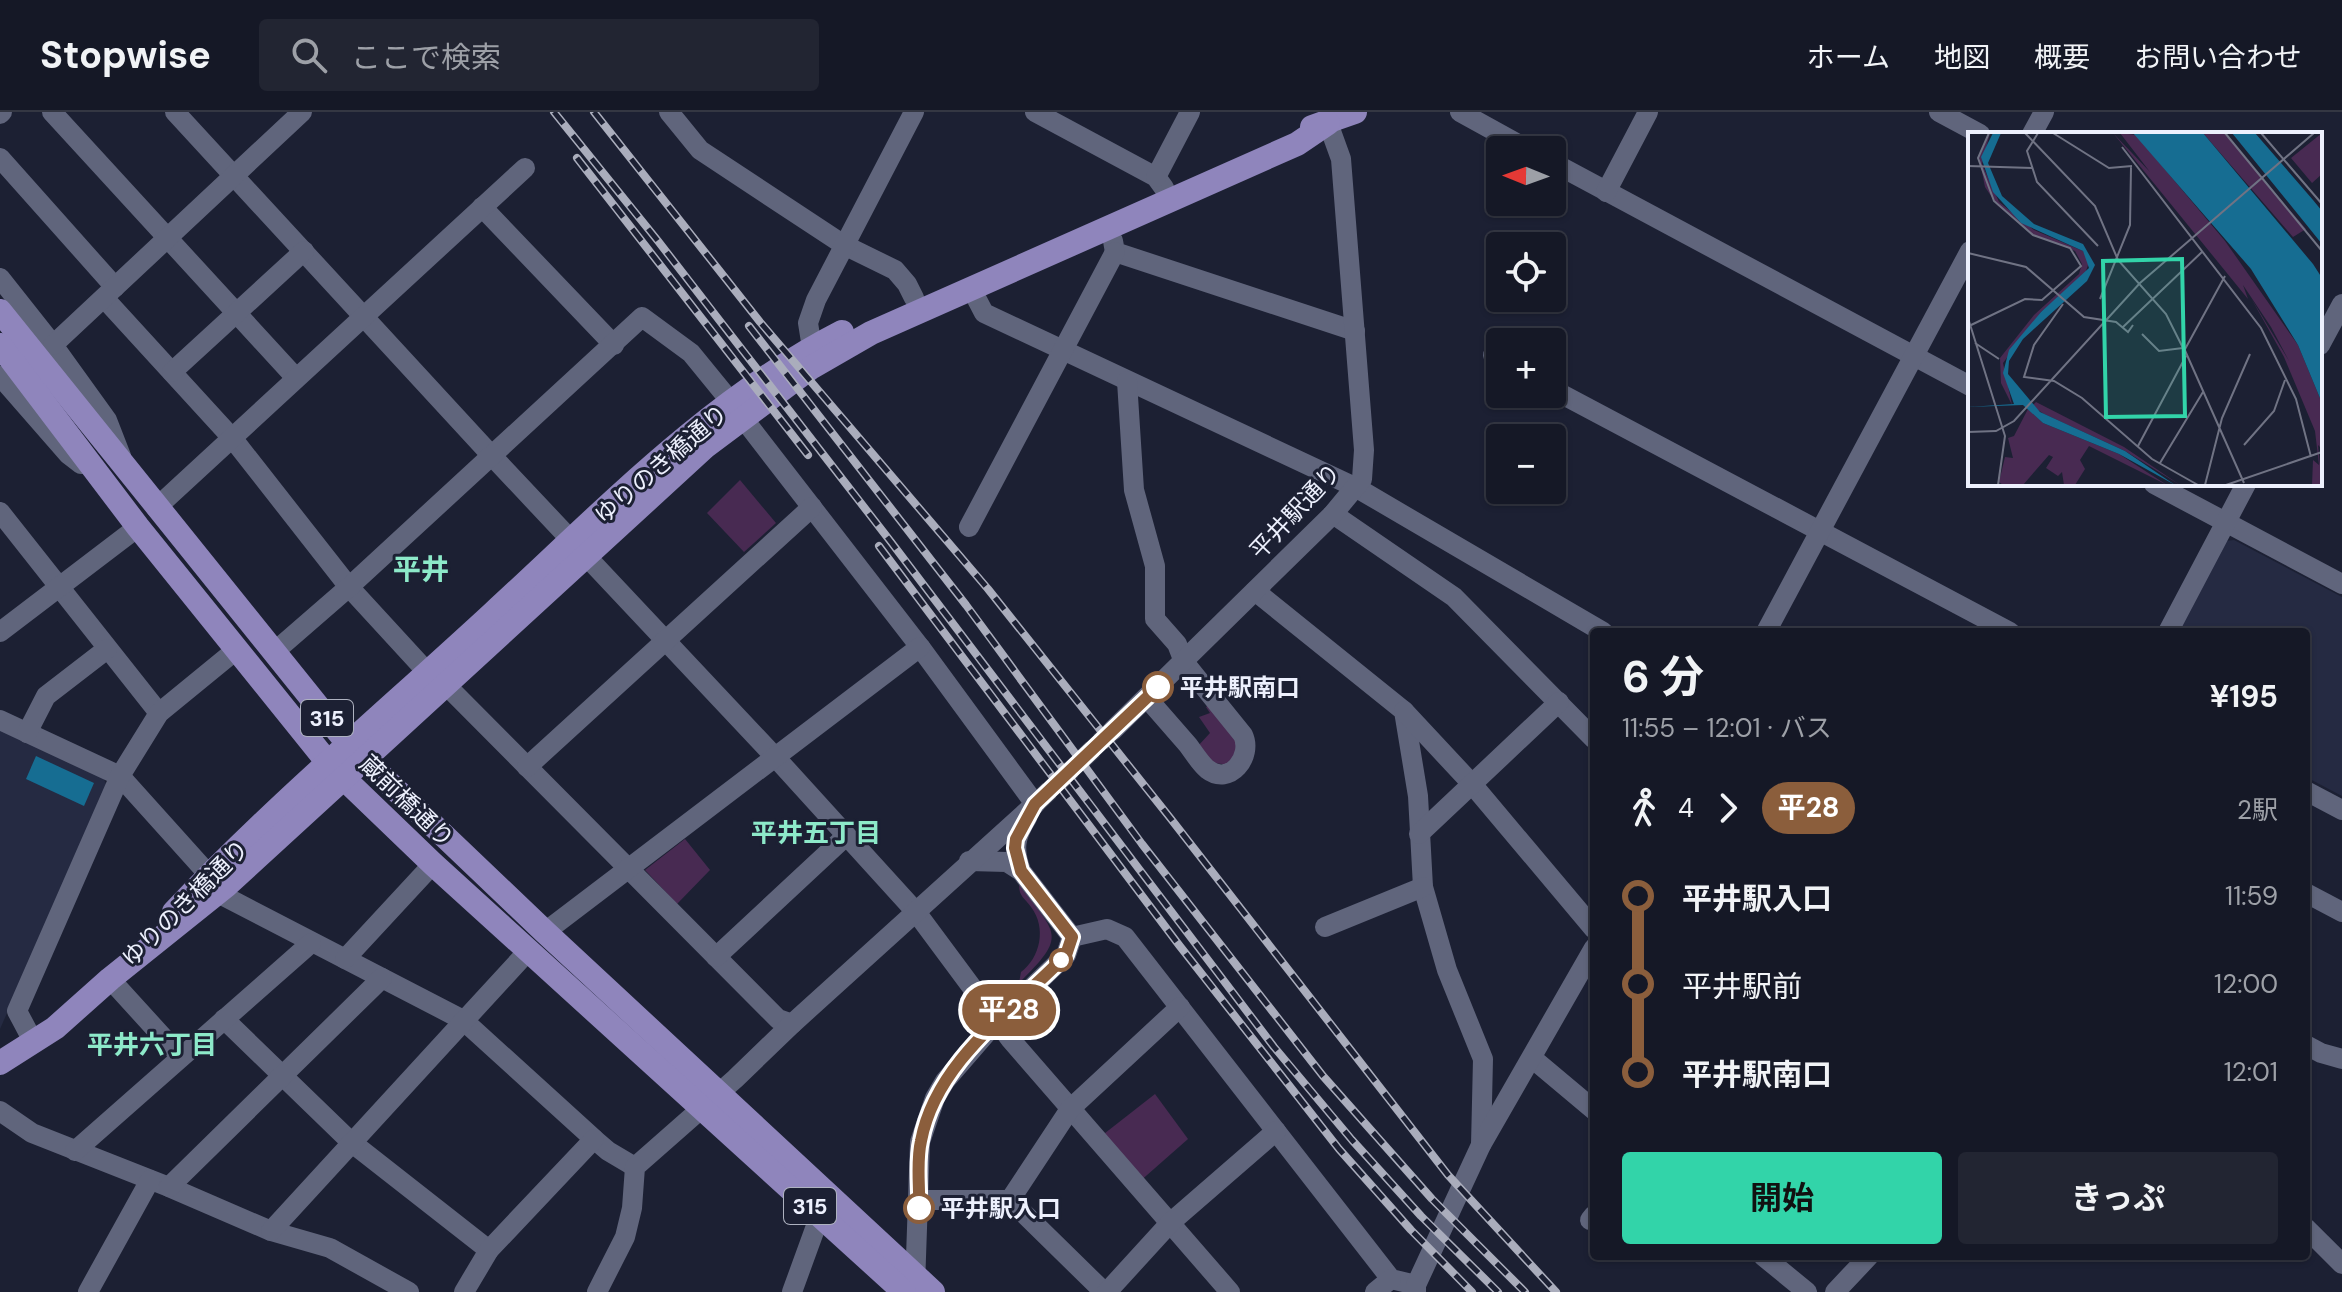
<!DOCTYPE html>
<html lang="ja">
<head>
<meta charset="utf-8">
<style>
	body { margin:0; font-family:"DM Sans","Noto Sans JP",sans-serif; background:#222532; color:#f1f3f6; height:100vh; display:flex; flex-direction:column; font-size:30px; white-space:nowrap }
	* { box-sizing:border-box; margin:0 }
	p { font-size:26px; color:#9da0a7 }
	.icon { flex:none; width:44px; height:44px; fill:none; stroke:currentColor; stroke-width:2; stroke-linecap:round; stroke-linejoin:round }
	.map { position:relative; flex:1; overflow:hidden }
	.drawer { position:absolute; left:1590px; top:516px; width:720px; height:632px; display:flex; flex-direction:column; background:#151826; border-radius:8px; box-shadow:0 2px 6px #0004,0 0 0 2px #343743 }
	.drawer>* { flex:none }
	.badge { padding:0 16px; border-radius:26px; font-size:28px; line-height:52px }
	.needle { width:52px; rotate:271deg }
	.controls { position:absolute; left:1486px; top:24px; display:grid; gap:16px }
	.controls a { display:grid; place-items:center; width:80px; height:80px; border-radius:8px; background:#151826; box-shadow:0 2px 6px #0004,0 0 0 2px #343743; font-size:40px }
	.map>.badge { position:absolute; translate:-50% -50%; box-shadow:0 0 0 4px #fff }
	.legs { display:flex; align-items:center; gap:12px; height:88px; padding:0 32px; font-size:26px }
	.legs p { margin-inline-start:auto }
	.head { display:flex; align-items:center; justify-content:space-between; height:136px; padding:0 32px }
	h1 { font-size:44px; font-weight:700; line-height:60px }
	.cta { display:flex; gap:16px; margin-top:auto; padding:16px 32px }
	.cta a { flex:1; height:92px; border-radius:8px; background:#32d4a9; color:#111; font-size:32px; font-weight:700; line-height:92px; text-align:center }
	.cta a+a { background:#222532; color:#f1f3f6 }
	ul { padding:0 32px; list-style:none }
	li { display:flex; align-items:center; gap:28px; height:88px; font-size:30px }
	li i { display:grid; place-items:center; width:12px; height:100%; margin:0 10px; background:currentColor }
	li i::after { content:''; width:20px; height:20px; margin:-10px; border:6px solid; border-radius:50%; background:#151826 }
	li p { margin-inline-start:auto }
	li:first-child i { background:linear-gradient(#0000 50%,currentColor 0) }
	li:last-child i { background:linear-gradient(currentColor 50%,#0000 0) }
	header { display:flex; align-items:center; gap:48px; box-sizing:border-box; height:112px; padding:0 40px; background:#151826; border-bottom:2px solid #343743 }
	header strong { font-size:38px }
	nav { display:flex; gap:44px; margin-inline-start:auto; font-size:28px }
	.search { width:560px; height:72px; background:#222532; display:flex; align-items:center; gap:20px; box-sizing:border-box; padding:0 28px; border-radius:8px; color:#9da0a7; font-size:30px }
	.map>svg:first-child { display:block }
</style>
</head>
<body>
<header>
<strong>Stopwise</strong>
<div class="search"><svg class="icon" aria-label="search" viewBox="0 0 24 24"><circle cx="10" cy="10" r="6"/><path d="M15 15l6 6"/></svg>ここで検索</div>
<nav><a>ホーム</a><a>地図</a><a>概要</a><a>お問い合わせ</a></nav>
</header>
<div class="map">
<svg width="2342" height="1180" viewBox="0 0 2342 1180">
	<rect width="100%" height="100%" fill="#1c2033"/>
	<g fill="#252a42">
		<path d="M2234 428 2342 485V684L2306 665V520H2178L2226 429Z"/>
		<path d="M0 616 102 663 107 674 0 917Z"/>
	</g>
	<g fill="#482a52">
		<path d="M740 368 776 411 744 440 707 401Z"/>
		<path d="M1209 593 1240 630 1233 653 1212 651 1198 634 1210 621 1199 605 1210 601 1206 595Z"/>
		<path d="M685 727 710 758 677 792 645 758Z"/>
		<path d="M1019 773C1057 823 1068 823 1019 871L1021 860C1040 846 1047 816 1031 795 1025 786 1019 785 1019 773Z"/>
		<path d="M1155 982 1188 1027 1138 1071 1100 1025Z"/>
	</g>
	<path fill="#166d92" d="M36 644 94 671 84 694 26 667Z"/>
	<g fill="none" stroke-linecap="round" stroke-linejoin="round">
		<path stroke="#3b3f51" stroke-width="20" stroke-dasharray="20 10" stroke-linecap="butt" d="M1035 692 1113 618"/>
		<g stroke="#60657c" stroke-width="20">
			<path d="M52 0 296 266"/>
			<path d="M175 0 492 344 776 646 916 800 1011 928 1230 1180"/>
			<path d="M669 0 700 38 844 133 895 158 907 172 914 186"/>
			<path d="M1035 0 1156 65 1164 76"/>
			<path d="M1460 0 1529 38"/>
			<path d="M1939 0 1980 22"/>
			<path d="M0 2 2 0"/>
			<path d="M2032 22 2044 0"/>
			<path d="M0 46 115 175"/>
			<path d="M1552 50 1970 274"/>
			<path d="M1156 65 1190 0"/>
			<path d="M1606 80 1648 0"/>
			<path d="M482 95 614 233"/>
			<path d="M1113 129 1115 140 1355 219"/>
			<path d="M0 166 53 233 107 308 121 344"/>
			<path d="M971 176 984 201 1357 376 1603 520"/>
			<path d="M104 186 233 327 349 475 428 561"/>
			<path d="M53 233 302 0"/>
			<path d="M2320 233 2342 192"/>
			<path d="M812 236 808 211 816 188 914 0"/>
			<path d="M1493 243 1500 249"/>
			<path d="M172 260 304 139"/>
			<path d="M0 264 68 342 81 352"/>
			<path d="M1127 269 1134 378 1155 454V507L1177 532 1184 550 1243 623C1253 644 1230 675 1207 657 1200 651 1194 641 1188 633 1174 617 1161 602 1147 586"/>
			<path d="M1552 277 2010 520"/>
			<path d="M742 305 920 535 1035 692"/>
			<path d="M2154 372 2342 472"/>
			<path d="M156 396 525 56"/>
			<path d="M0 400 159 601"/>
			<path d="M1333 402 1454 485 1594 627"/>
			<path d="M969 415 1115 140"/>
			<path d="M1255 479 1404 599 1418 684 1423 775 1447 858 1483 947 1481 1033"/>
			<path d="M0 520 138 415"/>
			<path d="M1766 520 1970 139"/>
			<path d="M2168 520 2246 372"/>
			<path d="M273 541 349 475 642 205 691 241 731 290"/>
			<path d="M446 573 778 907 792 912"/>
			<path d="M1404 599 1472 672 1594 817"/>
			<path d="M0 608 120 664 209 763"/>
			<path d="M1113 618 1333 402 1362 367 1364 338 1341 47 1328 11"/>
			<path d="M27 621 46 584 107 537"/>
			<path d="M527 655 812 395"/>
			<path d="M2306 679 2342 698"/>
			<path d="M1419 722 1559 590"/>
			<path d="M969 749 1007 750 1021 759"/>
			<path d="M218 781 463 908 594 1027 608 1039 635 1055"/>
			<path d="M2306 781 2342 800"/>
			<path d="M1325 815 1423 775"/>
			<path d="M545 820 920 535"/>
			<path d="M1072 825 1107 817 1125 825 1391 1167 1416 1173"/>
			<path d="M716 845 846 724"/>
			<path d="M345 847 433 752"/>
			<path d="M110 867 181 945"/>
			<path d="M224 907 351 1030 489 1138"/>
			<path d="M34 931 17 899 120 664 159 601 236 538"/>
			<path d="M2306 933 2321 941 2342 947"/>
			<path d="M1532 946 1594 998"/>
			<path d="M0 999 32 1021 169 1075 271 1119 330 1136 409 1180"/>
			<path d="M75 1039 311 831"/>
			<path d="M169 1075 382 866"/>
			<path d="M919 1088H1010L1104 1180"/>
			<path d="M1010 1088 1070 997 1180 895"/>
			<path d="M1590 1108 1594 1103"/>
			<path d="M2306 1116 2342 1152"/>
			<path d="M271 1119 529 838"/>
			<path d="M1763 1144 1807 1180"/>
			<path d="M915 1174 920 1030 935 986 945 969 996 910 1066 843 1072 825 1021 759C1013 737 1015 725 1027 706"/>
			<path d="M88 1180 150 1068"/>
			<path d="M464 1180 489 1138 594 1027"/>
			<path d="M597 1180 625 1125 632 1096 635 1055 735 967 792 912 1035 692"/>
			<path d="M792 1180 820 1103"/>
			<path d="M1107 1180 1170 1111 1276 1019"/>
			<path d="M1375 1180 1391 1167"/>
			<path d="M1416 1180V1173L1481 1033 1594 836"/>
			<path d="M1835 1180 1869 1144"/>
		</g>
		<g stroke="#8f85bc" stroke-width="24">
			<path d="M1312 15 1355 0"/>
			<path d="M0 199 349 633 545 820 933 1180"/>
			<path d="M0 233 138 415 329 652 433 752 904 1180"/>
			<path d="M174 800C274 694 386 600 493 501 602 401 709 288 842 220"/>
			<path d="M0 951 55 916 110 867 226 774 705 335 812 255 871 221 1297 32 1328 11"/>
		</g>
		<defs>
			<g id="rail">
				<path d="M554 0 658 129 891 430 1274 935 1352 1028 1421 1104 1498 1180"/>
				<path d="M594 0 760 210 988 477 1171 707 1448 1063 1556 1180"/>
				<path d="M577 46 808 343"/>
				<path d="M749 214 966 493 1142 732 1323 964 1432 1087 1525 1180"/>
				<path d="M879 434 1179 833 1339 1037 1411 1118 1472 1180"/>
			</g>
		</defs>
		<use href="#rail" stroke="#aaadbc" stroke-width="8"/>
		<use href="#rail" stroke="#1c2033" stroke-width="5" stroke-dasharray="15" stroke-linecap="butt"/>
	</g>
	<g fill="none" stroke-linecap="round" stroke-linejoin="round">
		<defs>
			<path id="line-1" d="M919 1096C920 1074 916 1051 921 1029 936 949 1013 898 1066 843L1072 825 1021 759 1015 736 1016 727 1035 692 1158 575"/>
		</defs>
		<use href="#line-1" stroke="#fff" stroke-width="18"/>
		<use href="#line-1" stroke="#8b5e3c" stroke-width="12"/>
	</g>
	<g fill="#fff" stroke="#8b5e3c" stroke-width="4">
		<circle cx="1158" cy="575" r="14"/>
		<circle cx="1061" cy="848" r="10"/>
		<circle cx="919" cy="1096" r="14"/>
	</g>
	<g text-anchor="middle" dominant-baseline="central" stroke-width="6" stroke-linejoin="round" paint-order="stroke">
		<g fill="#1c2033" stroke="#aeb2c0" stroke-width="2">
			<rect x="301" y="588" width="52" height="36" rx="6"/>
			<rect x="784" y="1076" width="52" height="36" rx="6"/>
		</g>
		<g font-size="22" font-weight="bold" fill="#edf0fd">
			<text x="327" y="606">315</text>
			<text x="810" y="1094">315</text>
		</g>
		<g font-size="24" fill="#edf0fd" stroke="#1c2033">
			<text transform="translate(661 352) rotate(-41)">ゆりのき橋通り</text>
			<text transform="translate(1295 399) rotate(-47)">平井駅通り</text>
			<text transform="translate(407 689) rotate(44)">蔵前橋通り</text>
			<text transform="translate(185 791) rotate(-45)">ゆりのき橋通り</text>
		</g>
		<g font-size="24" font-weight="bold" fill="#edf0fd" stroke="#1c2033" text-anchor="start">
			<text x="1180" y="575">平井駅南口</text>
			<text x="941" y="1096">平井駅入口</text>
		</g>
		<g font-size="26" font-weight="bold" fill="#8de9c9" stroke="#1c2033">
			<text x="816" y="721">平井五丁目</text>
			<text x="152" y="933">平井六丁目</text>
		</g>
		<g font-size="28" font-weight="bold" fill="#8de9c9" stroke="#1c2033">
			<text x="421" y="457">平井</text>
		</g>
	</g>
	<g transform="translate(1968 20)">
		<rect width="354" height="354" fill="#1c2033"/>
		<path d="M22 1 14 32 31 70 66 98 115 119 121 130 116 145 73 180 35 231 44 273 33 251 32 226 66 183 111 142 114 132 107 119 64 102 29 73 17 55 11 25ZM145 1 182 40 152 1 168 3 257 109 330 213 354 271V317L350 313 354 353H344L345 328 351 333 347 299 316 225 283 166 321 229 303 195 275 153 280 167ZM235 1H256L338 97 325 105ZM354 1V42L344 51 323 26ZM68 270 156 315 212 353 157 319 76 282 64 274ZM60 277 75 291 151 322 199 353 121 314 112 328 117 337 107 353H96L94 340 90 344 78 336 85 325 81 323 55 353H35L31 350 37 325 45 326 40 306 46 304Z" fill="#482a52"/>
		<path d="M25 1H33L20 31 34 64 66 92 115 112 127 133 119 149 55 207 41 229 40 242 72 280 157 319 207 353 151 322 75 291 55 273 0 275 46 272 35 241 41 218 73 180 121 136 115 119 53 91 25 60 13 25ZM165 1H235L345 132 354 146V271L330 213 283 137ZM264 1H287L345 68 354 79V112Z" fill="#166d92"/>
		<path fill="none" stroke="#707384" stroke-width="2" d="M57 1 127 74 150 128 198 182 215 216M70 1 59 19 69 50 130 114M85 1 141 36 164 34M257 1 354 119M293 1 354 72M154 15 293 196 328 267 343 325M0 34 64 36M0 121 58 135 116 185 148 190 160 200 165 193M132 167 162 93 163 35M95 172 66 213 56 245 86 249 114 266 184 327 230 353M0 186 37 304 30 353M1 194 57 167 74 168 113 134 102 116 65 103 26 69 10 26 21 1M155 195 235 119M174 202 191 219 215 216M7 211 31 227M215 214 276 351M216 219 257 144M0 300 28 299 46 289 172 151 346 1M276 313 306 279 317 248M170 314 218 224M192 331 235 260M237 353 254 286 282 222M258 353 354 320"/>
		<path fill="#32d4a9" fill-opacity="0.15" stroke="#32d4a9" stroke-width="4" d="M214 127 217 284 138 285 135 129Z"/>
		<rect width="354" height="354" fill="none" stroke="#edf0fd" stroke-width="4"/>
	</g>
</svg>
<div class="controls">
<a><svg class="needle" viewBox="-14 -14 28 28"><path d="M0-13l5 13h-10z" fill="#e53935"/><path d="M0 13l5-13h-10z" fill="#9da0a7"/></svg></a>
<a><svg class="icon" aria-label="locate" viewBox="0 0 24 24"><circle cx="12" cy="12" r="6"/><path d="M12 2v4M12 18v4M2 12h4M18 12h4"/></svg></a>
<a>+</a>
<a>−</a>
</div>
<b class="badge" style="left:1009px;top:898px;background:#8b5e3c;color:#fff">平28</b>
<section class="drawer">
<div class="head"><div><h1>6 分</h1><p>11:55 – 12:01 · バス</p></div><b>¥195</b></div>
<div class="legs"><svg class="icon" aria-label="walk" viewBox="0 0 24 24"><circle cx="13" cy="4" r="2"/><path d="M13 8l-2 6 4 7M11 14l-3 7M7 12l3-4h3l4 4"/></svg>4<svg class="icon" aria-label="forward" viewBox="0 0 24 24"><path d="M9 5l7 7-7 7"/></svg><b class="badge" style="background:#8b5e3c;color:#fff">平28</b><p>2駅</p></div>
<ul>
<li><i style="color:#8b5e3c"></i><b>平井駅入口</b><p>11:59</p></li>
<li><i style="color:#8b5e3c"></i><span>平井駅前</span><p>12:00</p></li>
<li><i style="color:#8b5e3c"></i><b>平井駅南口</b><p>12:01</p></li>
</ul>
<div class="cta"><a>開始</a><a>きっぷ</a></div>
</section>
</div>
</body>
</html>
